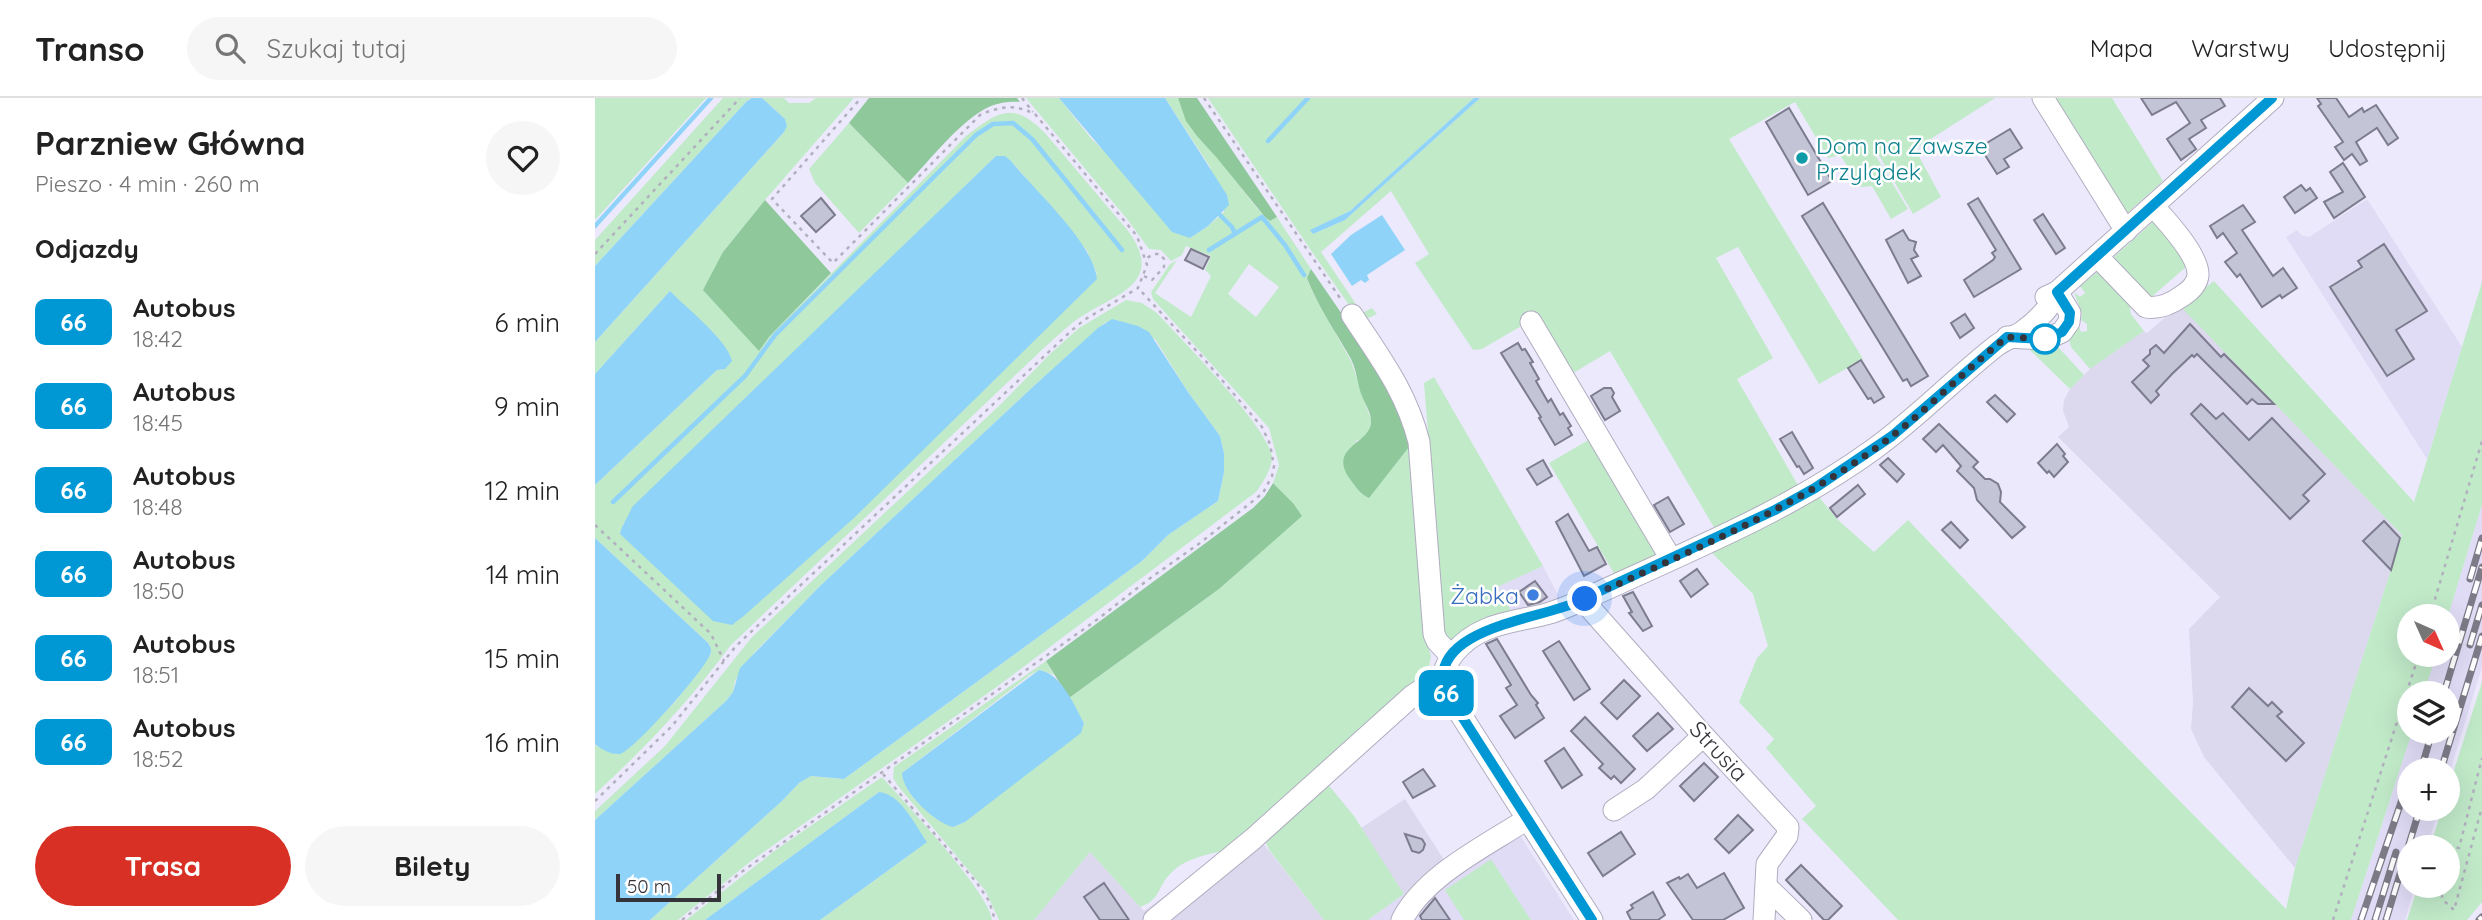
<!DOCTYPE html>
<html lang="pl">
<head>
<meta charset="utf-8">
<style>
	body { margin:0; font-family:Quicksand,sans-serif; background:#f6f6f6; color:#222; height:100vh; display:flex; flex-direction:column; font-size:26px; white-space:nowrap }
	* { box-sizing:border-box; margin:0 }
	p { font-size:23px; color:#767676 }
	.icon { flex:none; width:38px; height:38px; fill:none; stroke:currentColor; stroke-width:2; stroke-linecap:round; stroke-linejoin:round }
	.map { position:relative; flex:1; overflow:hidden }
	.details { display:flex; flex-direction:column; background:#fff; width:595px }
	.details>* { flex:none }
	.badge { padding:0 14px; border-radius:10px; font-size:24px; line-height:46px }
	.needle { width:46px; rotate:135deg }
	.fabs { position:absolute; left:1802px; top:506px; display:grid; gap:14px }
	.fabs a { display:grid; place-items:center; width:63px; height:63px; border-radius:50%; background:#fff; box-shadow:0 7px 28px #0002; font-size:35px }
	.scale { position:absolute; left:21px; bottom:18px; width:105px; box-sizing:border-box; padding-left:7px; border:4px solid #35343b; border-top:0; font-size:19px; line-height:24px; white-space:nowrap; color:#35343b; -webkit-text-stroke:5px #fff; paint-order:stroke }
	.you { position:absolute; width:35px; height:35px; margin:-18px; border:5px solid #fff; border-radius:50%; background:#1a73e8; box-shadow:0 0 0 10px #1a73e833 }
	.map>.badge { position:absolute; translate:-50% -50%; box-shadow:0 0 0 4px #fff }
	h2 { padding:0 35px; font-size:26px; line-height:63px }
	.round { display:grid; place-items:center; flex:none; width:74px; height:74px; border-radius:37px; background:#f6f6f6 }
	.overview { display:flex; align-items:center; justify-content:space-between; height:119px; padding:0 35px }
	h1 { font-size:33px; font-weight:800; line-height:52px }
	.action { display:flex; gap:14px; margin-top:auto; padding:14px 35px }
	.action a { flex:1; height:80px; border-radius:42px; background:#d93025; color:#fff; font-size:28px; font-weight:800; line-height:80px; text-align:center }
	.action a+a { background:#f6f6f6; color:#222 }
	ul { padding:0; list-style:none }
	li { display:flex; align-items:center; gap:21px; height:84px; padding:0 35px }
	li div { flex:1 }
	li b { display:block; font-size:26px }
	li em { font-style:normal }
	li .badge { min-width:77px; font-weight:700; text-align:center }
	header { display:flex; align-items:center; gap:42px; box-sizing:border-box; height:98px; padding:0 35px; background:#fff; border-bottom:2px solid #e0e0e0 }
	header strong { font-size:33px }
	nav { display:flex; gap:38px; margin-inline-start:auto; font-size:24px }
	.search { width:490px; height:63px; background:#f6f6f6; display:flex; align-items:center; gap:18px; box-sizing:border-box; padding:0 24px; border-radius:38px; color:#767676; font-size:26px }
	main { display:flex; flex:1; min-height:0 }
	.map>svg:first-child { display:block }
</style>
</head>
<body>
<header>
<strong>Transo</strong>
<div class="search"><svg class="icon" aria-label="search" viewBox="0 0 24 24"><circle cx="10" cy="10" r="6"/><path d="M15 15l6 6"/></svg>Szukaj tutaj</div>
<nav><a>Mapa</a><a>Warstwy</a><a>Udostępnij</a></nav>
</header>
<main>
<section class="details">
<div class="overview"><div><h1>Parzniew Główna</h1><p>Pieszo · 4 min · 260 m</p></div><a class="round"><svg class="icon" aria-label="heart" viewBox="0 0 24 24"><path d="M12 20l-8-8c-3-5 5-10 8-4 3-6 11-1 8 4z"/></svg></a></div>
<h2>Odjazdy</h2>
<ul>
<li><span class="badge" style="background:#0098d4;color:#fff">66</span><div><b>Autobus</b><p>18:42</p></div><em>6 min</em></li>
<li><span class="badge" style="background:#0098d4;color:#fff">66</span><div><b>Autobus</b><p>18:45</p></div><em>9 min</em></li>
<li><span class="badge" style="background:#0098d4;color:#fff">66</span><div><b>Autobus</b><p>18:48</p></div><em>12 min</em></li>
<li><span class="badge" style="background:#0098d4;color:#fff">66</span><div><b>Autobus</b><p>18:50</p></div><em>14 min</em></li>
<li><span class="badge" style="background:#0098d4;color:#fff">66</span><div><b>Autobus</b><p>18:51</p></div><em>15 min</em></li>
<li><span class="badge" style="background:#0098d4;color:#fff">66</span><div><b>Autobus</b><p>18:52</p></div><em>16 min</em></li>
</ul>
<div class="action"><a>Trasa</a><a>Bilety</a></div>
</section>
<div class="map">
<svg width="1887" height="822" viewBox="0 0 1887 822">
	<rect width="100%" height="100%" fill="#ede9fd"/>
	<g fill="#e0dcf6">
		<path d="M1772 101 1867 249 1832 361 1691 139 1702 132 1706 137 1714 139Z"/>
		<path d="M1887 407V569L1853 680V672H1815V710L1844 711 1832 749H1815V788H1820L1810 822H1756L1817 634H1853V595H1829L1841 557 1853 556V518Z"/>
		<path d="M948 468 967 504 919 518 901 489Z"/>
		<path d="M916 723 979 822H773L851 765Z"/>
	</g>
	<g fill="#dcd8ee">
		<path d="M1587 208 1807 437 1700 770 1609 659 1596 631 1598 604 1594 531 1625 499 1463 339 1474 329 1468 313 1469 302 1475 291 1495 271 1549 233 1552 235 1582 209Z"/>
		<path d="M810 701 851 765 809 796 766 730Z"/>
		<path d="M659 734 729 822H439L495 754 549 813Z"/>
	</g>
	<g fill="#c1eac9" fill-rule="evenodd">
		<path d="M0 0H111L0 122Z"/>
		<path d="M128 0H157L151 4 0 168V142Z"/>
		<path d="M167 0H189L194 5H214L221 0H259L170 102 128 154 164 253 174 239 371 38C404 13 418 3 450 35L534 134C569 184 524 195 489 217 475 225 463 238 451 248L135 548C94 604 51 649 0 696V646L3 649 27 655 80 604 116 556 115 547 112 544 0 440V387L122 272 130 271 75 193 0 276V244L189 34 190 21ZM401 58 416 63 472 128 492 153 502 176 27 427 222 233Z"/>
		<path d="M431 0H464L495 39 595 140 613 128 629 114 615 69 570 0H583C592 25 604 40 622 59 639 78 653 101 670 119L675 123 682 119 716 171 712 180 717 193 756 263 776 322 775 333 770 339 759 344 817 345 832 545 836 558 833 573 632 752C611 757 590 760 575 776 562 789 566 802 545 809L495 754 439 822H404L390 792 303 688 298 680 299 669 451 563 459 577 445 572 435 577 307 675C310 698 338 721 358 729L370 724 489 625 474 600 624 491 706 418 698 405 678 385 684 367 674 330 558 201 556 194 575 166 582 162 560 195 596 219 616 178 610 172 616 158 591 148 587 157 576 163 566 152 554 151 532 121ZM654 166 684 189 661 219 633 196Z"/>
		<path d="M613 0H879L755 113 716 132 718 136 750 122 885 0H1400L1320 51 1346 99 1318 116 1282 54 1279 55 1313 111 1296 121 1277 88 1266 89 1245 57 1233 60 1200 4 1134 41 1268 261 1224 286 1143 149 1121 160 1178 260 1142 281 1204 389 1120 431 1015 253 975 277 940 220 887 251 878 252 820 165 834 156 796 93 726 154 767 215 777 210 782 216 769 222 763 220 715 151Z"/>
		<path d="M1453 0H1517L1568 83 1529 118Z"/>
		<path d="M254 25 313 85 264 135 220 85 214 71Z"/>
		<path d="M1560 122 1592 168 1553 202 1519 164 1520 158Z"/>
		<path d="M1502 174 1510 177 1534 203 1536 216 1549 233 1495 271 1476 249 1474 241 1484 228 1486 234 1492 233V226L1486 222 1487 216 1479 194 1485 199 1490 195 1485 188Z"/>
		<path d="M1619 183 1819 404 1887 184V407L1853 518H1815V556L1841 557 1829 595H1815V634H1817L1756 822H1303L1207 721 1221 708 1171 650 1179 641 1144 604 1162 560 1173 548 1158 496 1116 454 1224 399 1241 420 1279 454 1313 422 1450 566 1691 811 1700 770 1807 437 1585 208Z"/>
		<path d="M531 202 547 205 562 215C584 239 677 333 677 360 676 373 668 384 661 394L403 588 156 763 83 822H55L187 703 204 685 216 678 249 681 547 463 573 437 623 403 629 374V355L625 338 593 294 560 241 511 224 441 286 225 488 159 555 140 583 138 594 131 603 0 722V713L70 648 157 539 406 306 455 256 484 230Z"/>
		<path d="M1463 249 1489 277 1475 291 1434 251 1456 253 1457 250Z"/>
		<path d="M839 279 948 468 902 489 919 518 856 545 850 543 829 285Z"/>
		<path d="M997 340 1068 456 1020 477 954 365Z"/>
		<path d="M1887 584V804L1872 822H1812L1823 788H1853V749H1835L1847 711 1853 710V691Z"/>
		<path d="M287 679C309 704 395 795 397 822H225L317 755 284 694 110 822H91L182 751Z"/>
		<path d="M731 684 759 718 809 796 773 822H729L674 752 671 745 674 735Z"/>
		<path d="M896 761 936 822H869L850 792Z"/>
	</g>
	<g fill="#8ec89b">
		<path d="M274 0H422L425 4C414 3 399 5 388 12 361 28 335 62 313 85L254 25Z"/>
		<path d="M583 0H602L682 119 675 123 670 119 622 60 602 38 591 23Z"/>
		<path d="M170 102 236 175 174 239 164 253 108 192 128 154Z"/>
		<path d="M716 171 784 270 817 345 774 400C765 396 761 389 755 381 732 348 777 346 776 323 776 314 770 306 767 298 762 285 762 273 756 261 741 234 723 209 712 180Z"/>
		<path d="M678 385 698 405 707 418 624 491 474 600 451 563 658 410 670 398Z"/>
	</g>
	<g fill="#90d3f9">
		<path d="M157 0H167L190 21 192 28 189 34 0 244V168L151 4Z"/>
		<path d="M464 0H570L632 97 634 107 613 128 595 140 577 134Z"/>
		<path d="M879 0H885L750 122 718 136 715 132 755 113Z"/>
		<path d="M401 58H410L416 63C440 93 498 144 502 181L259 420 150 517 137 527 118 523 25 436C27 426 33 420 37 409Z"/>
		<path d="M787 117 810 152 772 177 774 182 770 185 766 182 757 188 736 156 756 137Z"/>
		<path d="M75 193C91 210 132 241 137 263L130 271 122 272 0 387V276Z"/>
		<path d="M517 221 543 228 554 234 593 294 625 338 629 355V374L623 403 573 437 547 463 249 681 216 678 204 685 187 703 55 822H0V722L131 603 138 594 145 570 225 488 441 286 503 230Z"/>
		<path d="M0 440 112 544C115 547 116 549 116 554 114 568 39 652 25 656 17 657 5 651 0 646Z"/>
		<path d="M444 572C466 575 479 607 489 625L486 635 370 724 358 729C340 725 307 694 307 675Z"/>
		<path d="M284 694C306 696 320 727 332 744L317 755 225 822H110Z"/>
	</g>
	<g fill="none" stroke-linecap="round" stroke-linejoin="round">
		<g stroke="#90d3f9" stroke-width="4.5">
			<path d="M673 43 713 0"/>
			<path d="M625 117 637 129 640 136"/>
			<path d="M0 128 116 0"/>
			<path d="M614 152 667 119 690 147 709 177"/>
			<path d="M18 404 150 278 180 237 381 37 398 26 418 25 437 41 527 152"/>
		</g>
	</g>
	<g fill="#c4c4d7" stroke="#7c7c8e" stroke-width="2">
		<path d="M1546 0H1625L1630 8 1606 22 1611 30 1594 41 1601 51 1586 62 1572 41 1595 25 1581 4 1557 17Z"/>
		<path d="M1722 0H1741L1754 19 1767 10 1769 14 1781 7 1803 40 1793 47 1782 30 1761 44 1772 63 1765 67 1757 56 1749 62 1740 49 1748 44 1723 8 1726 6Z"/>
		<path d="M1194 10 1237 83 1213 97 1171 24Z"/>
		<path d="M1415 31 1427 50 1409 61 1414 69 1402 76 1385 49Z"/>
		<path d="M1748 65 1770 99 1739 120 1729 104 1748 94 1735 74Z"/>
		<path d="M1706 87 1711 93 1715 90 1722 100 1700 115 1689 99Z"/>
		<path d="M226 100 240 117 221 134 206 118Z"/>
		<path d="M1383 100 1426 171 1379 199 1369 182 1398 162 1400 159 1397 155 1401 152 1373 106Z"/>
		<path d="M1228 105 1333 278 1316 288 1312 281 1308 283 1207 118Z"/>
		<path d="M1648 107 1660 124 1647 132 1678 178 1688 170 1702 190 1687 200 1685 197 1667 209 1645 176 1642 179 1630 164 1642 155 1628 135 1622 140 1615 128Z"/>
		<path d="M1448 116 1470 150 1461 156 1439 122Z"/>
		<path d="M1308 132 1314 142 1321 144 1319 152 1323 158 1316 161 1326 178 1313 185 1291 142Z"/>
		<path d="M1789 146 1832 213 1801 232 1819 261 1792 278 1735 189 1767 169 1763 163Z"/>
		<path d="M596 151 614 159 608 171 590 162Z"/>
		<path d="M1370 216 1379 230 1365 240 1356 225Z"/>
		<path d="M1595 226 1626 259 1629 256 1679 306H1663L1657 301 1652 306 1602 256 1599 259 1597 257 1577 276 1561 293 1564 297 1556 305 1537 284 1554 268 1548 262 1555 256V252L1561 247 1569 255Z"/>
		<path d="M923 245 927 252 930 251 938 264 935 265 944 281 941 283 953 304 956 301 965 317 968 315 976 328 973 330 977 337 960 347 944 320 946 319 906 255Z"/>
		<path d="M1266 262 1289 299 1279 305 1276 300 1273 301 1253 270Z"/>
		<path d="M1009 290H1016L1019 295 1017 299 1025 313 1010 322 996 298Z"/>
		<path d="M1400 297 1420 316 1412 324 1392 304Z"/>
		<path d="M1606 306 1621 321 1628 315 1654 342 1677 320 1730 376 1708 397 1714 403 1695 421 1596 316Z"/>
		<path d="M1344 326 1383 364 1378 369 1390 381H1395L1403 386 1406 394 1405 404 1430 429 1417 440 1382 402 1379 390 1362 373 1366 368 1348 347 1341 354 1328 341Z"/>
		<path d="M1197 334 1218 370 1209 376 1204 368 1202 369 1185 341Z"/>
		<path d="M1462 346 1470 356 1468 358 1473 364 1459 379 1454 373 1452 375 1443 365Z"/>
		<path d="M1293 360 1309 376 1302 384 1285 367Z"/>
		<path d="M948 362 957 378 942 387 932 371Z"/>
		<path d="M1263 387 1270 396 1242 419 1235 410Z"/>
		<path d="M1073 399 1089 426 1075 434 1059 407Z"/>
		<path d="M973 416 994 453 1002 449 1011 466 989 478 961 424Z"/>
		<path d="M1789 423 1805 440 1796 472 1768 443Z"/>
		<path d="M1356 424 1373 442 1365 450 1347 432Z"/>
		<path d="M1102 471 1113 486 1096 499 1085 483Z"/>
		<path d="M940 483 952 499 945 504 933 507 924 494Z"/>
		<path d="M1038 494 1057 528 1048 533 1034 515 1037 514 1028 498Z"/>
		<path d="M902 541 936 597 943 605 941 607 949 620 920 640 905 618 922 607 911 590 916 587 891 546Z"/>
		<path d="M964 543 995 591 979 602 948 553Z"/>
		<path d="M1029 582 1045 598 1022 621 1006 605Z"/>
		<path d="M1654 590 1673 608 1677 604 1687 614 1682 618 1709 645 1691 663 1637 609Z"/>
		<path d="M1063 615 1078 631 1052 653 1038 638Z"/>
		<path d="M990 619 1040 671 1026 685 1019 678 1016 681 1004 670 1008 666 976 633Z"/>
		<path d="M969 650 987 677 967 690 950 663Z"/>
		<path d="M1109 665 1123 679 1099 703 1085 688Z"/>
		<path d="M828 671 840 688 818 700 808 684Z"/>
		<path d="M1143 717 1158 732 1134 755 1120 741Z"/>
		<path d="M1026 734 1040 756 1008 778 993 755Z"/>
		<path d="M810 736 827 741 830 746 828 752 824 755 817 753Z"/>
		<path d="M1206 767 1247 808 1233 822H1229L1191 782Z"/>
		<path d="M1129 775 1149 810 1128 822H1098L1072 785 1084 779 1085 781 1093 776 1102 790Z"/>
		<path d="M509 785 534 822H505L489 799Z"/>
		<path d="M1058 794 1070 817 1063 822H1036L1032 814 1038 810 1036 807Z"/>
		<path d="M840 800 855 822H827L825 818Z"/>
	</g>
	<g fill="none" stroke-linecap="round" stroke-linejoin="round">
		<defs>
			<g id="minor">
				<path d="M1448 0 1531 133"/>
				<path d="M1502 158 1551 209C1564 211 1576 206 1587 198 1595 193 1602 187 1603 177 1604 158 1571 122 1558 108"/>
				<path d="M1451 199 1462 194 1678 0"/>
				<path d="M757 217C785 260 811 293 824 344L839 536 842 543 856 558"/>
				<path d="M936 224 1076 461"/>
				<path d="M1412 239 1451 241 1467 234 1474 224 1475 215 1462 194"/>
				<path d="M990 501 994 509 1105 634 1193 729 1192 738 1172 766 1169 822"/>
				<path d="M1019 712 1051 691 1108 638"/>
				<path d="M1172 789 1206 822"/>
				<path d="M559 822 658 741 817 598 826 592 848 585"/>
				<path d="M807 822C830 777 891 748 932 721"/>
				<path d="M997 822 850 592C842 565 868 541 892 531 911 523 934 521 955 515 967 511 979 506 990 501 1088 455 1191 415 1279 351 1322 320 1359 281 1401 248 1410 241 1419 239 1427 234 1442 223 1455 211 1462 194"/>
			</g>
		</defs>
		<use href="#minor" stroke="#b0adc0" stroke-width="23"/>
		<g stroke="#b2afbe" stroke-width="2.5" stroke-dasharray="3.5 5" stroke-linecap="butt">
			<path d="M427 0 438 14"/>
			<path d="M609 0 747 203"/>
			<path d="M0 156 145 0"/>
			<path d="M549 178 557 182 569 169V161L565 156H559L550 161"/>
			<path d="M0 427 116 536 129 563"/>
			<path d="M1835 518 1887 343"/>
			<path d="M288 676 382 785 394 803 400 822"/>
			<path d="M0 703 77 628 141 548 476 233 489 222 543 190 552 167 542 138 440 16C418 6 409 8 386 16L238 165 177 101 266 0"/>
			<path d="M1853 749 1864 750 1887 660"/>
			<path d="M1844 788 1848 802 1859 812 1887 709"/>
			<path d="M87 822 145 775 503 521 554 481 605 445 668 395 677 378 679 368 675 346 667 329 609 261 543 190"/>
			<path d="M1738 822 1824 556"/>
		</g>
		<use href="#minor" stroke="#fff" stroke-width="21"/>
		<defs>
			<g id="rail">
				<path d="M1875 481 1887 440"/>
				<path d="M1875 547 1887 507"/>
				<path d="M1849 595 1887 469"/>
				<path d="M1826 672 1837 634"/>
				<path d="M1846 672 1887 538"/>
				<path d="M1766 822 1815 678"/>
				<path d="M1780 822 1801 754"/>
				<path d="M1791 822 1825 710"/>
				<path d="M1884 822 1887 819"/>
			</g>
		</defs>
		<use href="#rail" stroke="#7d7b87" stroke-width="7"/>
		<use href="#rail" stroke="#fff" stroke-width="4.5" stroke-dasharray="13" stroke-linecap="butt"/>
	</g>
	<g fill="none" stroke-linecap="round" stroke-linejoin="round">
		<defs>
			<path id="line" d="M997 822 850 592C832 532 941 521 977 506L1180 412 1220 390 1297 338 1412 239 1451 241 1467 234 1474 224 1475 215 1462 194 1677 0"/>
		</defs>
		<use href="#line" stroke="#fff" stroke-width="16"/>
		<use href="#line" stroke="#0098d4" stroke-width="10"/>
		<path stroke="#35343b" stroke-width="7" stroke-dasharray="0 12.6" d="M990 501C1088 456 1190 415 1278 352 1326 319 1366 275 1412 239L1450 241"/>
	</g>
	<circle fill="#0f9aa8" stroke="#fff" stroke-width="2.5" cx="1207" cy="60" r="7"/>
	<circle fill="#fff" stroke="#0098d4" stroke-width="3.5" cx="1450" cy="241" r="14"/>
	<circle fill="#3f7fe0" stroke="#fff" stroke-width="2.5" cx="938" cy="497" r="7"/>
	<g text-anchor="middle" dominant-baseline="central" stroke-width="5" stroke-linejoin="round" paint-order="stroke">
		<g font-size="23" fill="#0d838f" stroke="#fff" text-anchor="start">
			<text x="1221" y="47">Dom na Zawsze<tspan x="1221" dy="26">Przylądek</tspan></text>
		</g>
		<g font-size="23" fill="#366cbe" stroke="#fff" text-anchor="end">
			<text x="924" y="497">Żabka</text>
		</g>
		<g font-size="23" fill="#35343b" stroke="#fff">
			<text transform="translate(1124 653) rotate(47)">Strusia</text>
		</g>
	</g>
</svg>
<div class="fabs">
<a><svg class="needle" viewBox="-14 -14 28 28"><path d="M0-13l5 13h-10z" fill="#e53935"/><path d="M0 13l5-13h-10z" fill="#767676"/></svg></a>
<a><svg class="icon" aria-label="layers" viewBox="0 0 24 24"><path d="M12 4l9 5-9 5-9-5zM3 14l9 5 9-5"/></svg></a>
<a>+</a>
<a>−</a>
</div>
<div class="scale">50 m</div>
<div class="you" style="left:990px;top:501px"></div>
<b class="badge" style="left:851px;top:595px;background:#0098d4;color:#fff">66</b>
</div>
</main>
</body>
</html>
